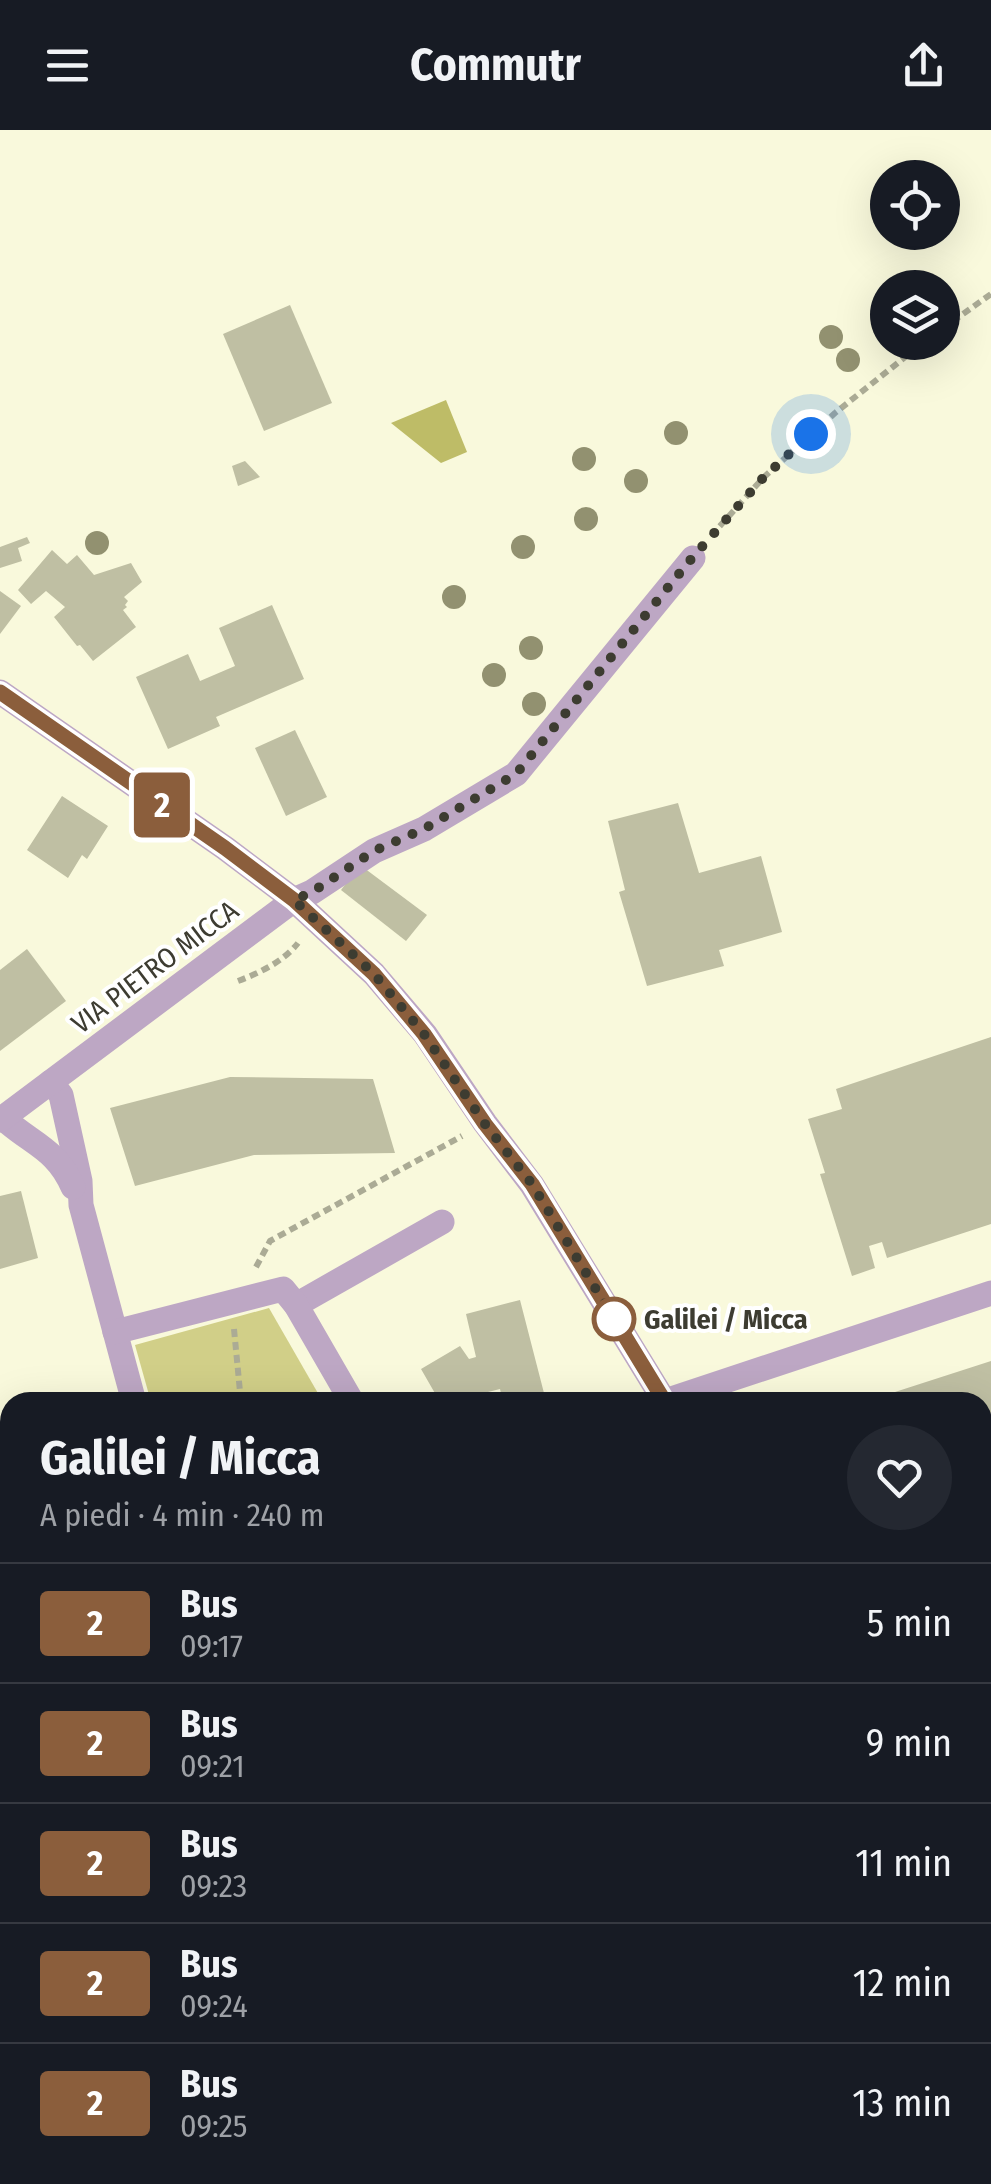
<!DOCTYPE html>
<html lang="it">
<head>
<meta charset="utf-8">
<style>
	body { margin:0; font-family:"Fira Sans Condensed",sans-serif; background:#242831; color:#f1f3f6; height:100vh; display:flex; flex-direction:column; font-size:38px; white-space:nowrap }
	* { box-sizing:border-box; margin:0 }
	p { font-size:32px; color:#9ea1a6 }
	.icon { flex:none; width:55px; height:55px; fill:none; stroke:currentColor; stroke-width:2; stroke-linecap:round; stroke-linejoin:round }
	.map { position:relative; flex:1; overflow:hidden }
	.sheet { position:absolute; left:0px; top:1262px; width:992px; height:792px; display:flex; flex-direction:column; background:#171b24; border-radius:30px 30px 0 0; box-shadow:0 10px 40px #0002 }
	.sheet>* { flex:none }
	.badge { padding:0 20px; border-radius:8px; font-size:35px; line-height:65px }
	.controls { position:absolute; left:870px; top:30px; display:grid; gap:20px }
	.controls a { display:grid; place-items:center; width:90px; height:90px; border-radius:50%; background:#171b24; box-shadow:0 10px 40px #0002; font-size:50px }
	.you { position:absolute; width:50px; height:50px; margin:-25px; border:8px solid #fff; border-radius:50%; background:#1a73e8; box-shadow:0 0 0 15px #1a73e833 }
	.map>.badge { position:absolute; translate:-50% -50%; box-shadow:0 0 0 5px #fff }
	.round { display:grid; place-items:center; flex:none; width:105px; height:105px; border-radius:52px; background:#242831 }
	.overview { display:flex; align-items:center; justify-content:space-between; height:170px; padding:0 40px }
	h1 { font-size:48px; font-weight:700; line-height:75px }
	ul { padding:0; list-style:none }
	li { display:flex; align-items:center; gap:30px; height:120px; padding:0 40px; border-top:2px solid #363941 }
	li div { flex:1 }
	li b { display:block; font-size:38px }
	li em { font-style:normal }
	li .badge { min-width:110px; font-weight:700; text-align:center }
	header { display:flex; justify-content:space-between; align-items:center; height:130px; padding:0 40px; background:#171b24; font-size:45px; font-weight:700 }
	.map>svg:first-child { display:block }
</style>
</head>
<body>
<header><svg class="icon" aria-label="menu" viewBox="0 0 24 24"><path d="M4 6h16M4 12h16M4 18h16"/></svg>Commutr<svg class="icon" aria-label="share" viewBox="0 0 24 24"><path d="M12 15V3M7 8l5-5 5 5M5 13v7h14v-7"/></svg></header>
<div class="map">
<svg width="991" height="2054" viewBox="0 0 991 2054">
	<rect width="100%" height="100%" fill="#f9f9dc"/>
	<g fill="#d1cf88">
		<path d="M269 1178 323 1272H151L135 1215Z"/>
		<path d="M991 1926V2054H584L613 2045H982L983 1929Z"/>
	</g>
	<path fill="#bebc67" d="M446 270 467 322 441 333 391 293Z"/>
	<g fill="#bfbfa3">
		<path d="M290 175 332 273 264 301 223 204Z"/>
		<path d="M245 331 260 347 238 356 232 336Z"/>
		<path d="M27 407 30 413 18 418 22 431 0 438V417Z"/>
		<path d="M52 420 67 434 77 425 94 445 131 433 142 452 124 467 128 471 125 475 127 477 123 480 136 497 93 531 80 515 77 516 54 487 65 477 46 461 31 474 18 460Z"/>
		<path d="M0 461 21 476 0 504Z"/>
		<path d="M272 475 304 549 216 587 220 596 168 619 136 547 188 524 200 551 235 536 219 498Z"/>
		<path d="M295 600 327 667 286 686 255 618Z"/>
		<path d="M62 666 108 696 87 729 82 725 68 748 27 720Z"/>
		<path d="M678 673 699 743 761 726 782 802 719 820 724 836 647 856 619 762 625 760 608 691Z"/>
		<path d="M360 735 427 785 406 811 341 760Z"/>
		<path d="M27 819 66 871 0 921V840Z"/>
		<path d="M991 907V1094L887 1128 882 1112 869 1116 875 1138 852 1146 820 1044 825 1043 808 989 842 979 836 959Z"/>
		<path d="M230 947 373 949 395 1023 254 1025 135 1056 110 978Z"/>
		<path d="M21 1061 38 1128 0 1139V1066Z"/>
		<path d="M520 1170 545 1267 525 1272H503L500 1259 488 1262 491 1270 486 1272H440L421 1239 460 1216 469 1229 476 1227 466 1184Z"/>
		<path d="M991 1231V1476L982 1479V1272H899L895 1262Z"/>
		<path d="M10 1616V1778L0 1780V1618Z"/>
		<path d="M10 1939V2003L0 2004V1940Z"/>
	</g>
	<g fill="none" stroke-linecap="round" stroke-linejoin="round">
		<g stroke="#abab95" stroke-width="6" stroke-dasharray="8 5" stroke-linecap="butt">
			<path d="M942 199 991 164"/>
			<path d="M711 406 763 348 835 283 924 212"/>
			<path d="M238 851C259 843 283 832 298 813"/>
			<path d="M256 1137 270 1111 462 1006"/>
			<path d="M234 1199 241 1272"/>
		</g>
		<g stroke="#bda7c4" stroke-width="25">
			<path d="M0 562 225 718 294 770 374 844 425 904 485 993 532 1055 665 1272"/>
			<path d="M51 952 61 965 80 1051 81 1075 134 1272"/>
			<path d="M3 988C31 1014 56 1018 73 1057"/>
			<path d="M0 990 294 770 312 762 374 721 424 699 516 644 693 428"/>
			<path d="M296 1175 442 1092"/>
			<path d="M115 1202 283 1159 296 1175 352 1272"/>
			<path d="M665 1271 991 1163"/>
			<path d="M982 1840 991 1855"/>
		</g>
	</g>
	<g fill="#929170">
		<circle cx="831" cy="207" r="12"/>
		<circle cx="848" cy="230" r="12"/>
		<circle cx="676" cy="303" r="12"/>
		<circle cx="584" cy="329" r="12"/>
		<circle cx="636" cy="351" r="12"/>
		<circle cx="586" cy="389" r="12"/>
		<circle cx="97" cy="413" r="12"/>
		<circle cx="523" cy="417" r="12"/>
		<circle cx="454" cy="467" r="12"/>
		<circle cx="531" cy="518" r="12"/>
		<circle cx="494" cy="545" r="12"/>
		<circle cx="534" cy="574" r="12"/>
	</g>
	<g fill="none" stroke-linecap="round" stroke-linejoin="round">
		<defs>
			<path id="line" d="M0 562 225 718 294 770 374 844 424 904 485 994 532 1054 665 1272"/>
		</defs>
		<use href="#line" stroke="#fff" stroke-width="22"/>
		<use href="#line" stroke="#8b5e3c" stroke-width="15"/>
		<path stroke="#3d3c31" stroke-width="10" stroke-dasharray="0 18" d="M614 1189 532 1054 485 994 424 904 374 844 294 770 312 762 374 721 424 699 516 644 692 428 763 348 811 304"/>
	</g>
	<circle fill="#fff" stroke="#8b5e3c" stroke-width="5" cx="614" cy="1189" r="20"/>
	<g text-anchor="middle" dominant-baseline="central" stroke-width="8" stroke-linejoin="round" paint-order="stroke">
		<g font-size="28" fill="#3d3c31" stroke="#fff">
			<text transform="translate(155 837) rotate(-37)">VIA PIETRO MICCA</text>
		</g>
		<g font-size="28" font-weight="bold" fill="#3d3c31" stroke="#fff" text-anchor="start">
			<text x="644" y="1189">Galilei / Micca</text>
		</g>
	</g>
</svg>
<div class="controls">
<a><svg class="icon" aria-label="locate" viewBox="0 0 24 24"><circle cx="12" cy="12" r="6"/><path d="M12 2v4M12 18v4M2 12h4M18 12h4"/></svg></a>
<a><svg class="icon" aria-label="layers" viewBox="0 0 24 24"><path d="M12 4l9 5-9 5-9-5zM3 14l9 5 9-5"/></svg></a>
</div>
<div class="you" style="left:811px;top:304px"></div>
<b class="badge" style="left:162px;top:675px;background:#8b5e3c;color:#fff">2</b>
<section class="sheet">
<div class="overview"><div><h1>Galilei / Micca</h1><p>A piedi · 4 min · 240 m</p></div><a class="round"><svg class="icon" aria-label="heart" viewBox="0 0 24 24"><path d="M12 20l-8-8c-3-5 5-10 8-4 3-6 11-1 8 4z"/></svg></a></div>
<ul>
<li><span class="badge" style="background:#8b5e3c;color:#fff">2</span><div><b>Bus</b><p>09:17</p></div><em>5 min</em></li>
<li><span class="badge" style="background:#8b5e3c;color:#fff">2</span><div><b>Bus</b><p>09:21</p></div><em>9 min</em></li>
<li><span class="badge" style="background:#8b5e3c;color:#fff">2</span><div><b>Bus</b><p>09:23</p></div><em>11 min</em></li>
<li><span class="badge" style="background:#8b5e3c;color:#fff">2</span><div><b>Bus</b><p>09:24</p></div><em>12 min</em></li>
<li><span class="badge" style="background:#8b5e3c;color:#fff">2</span><div><b>Bus</b><p>09:25</p></div><em>13 min</em></li>
</ul>
</section>
</div>
</body>
</html>
